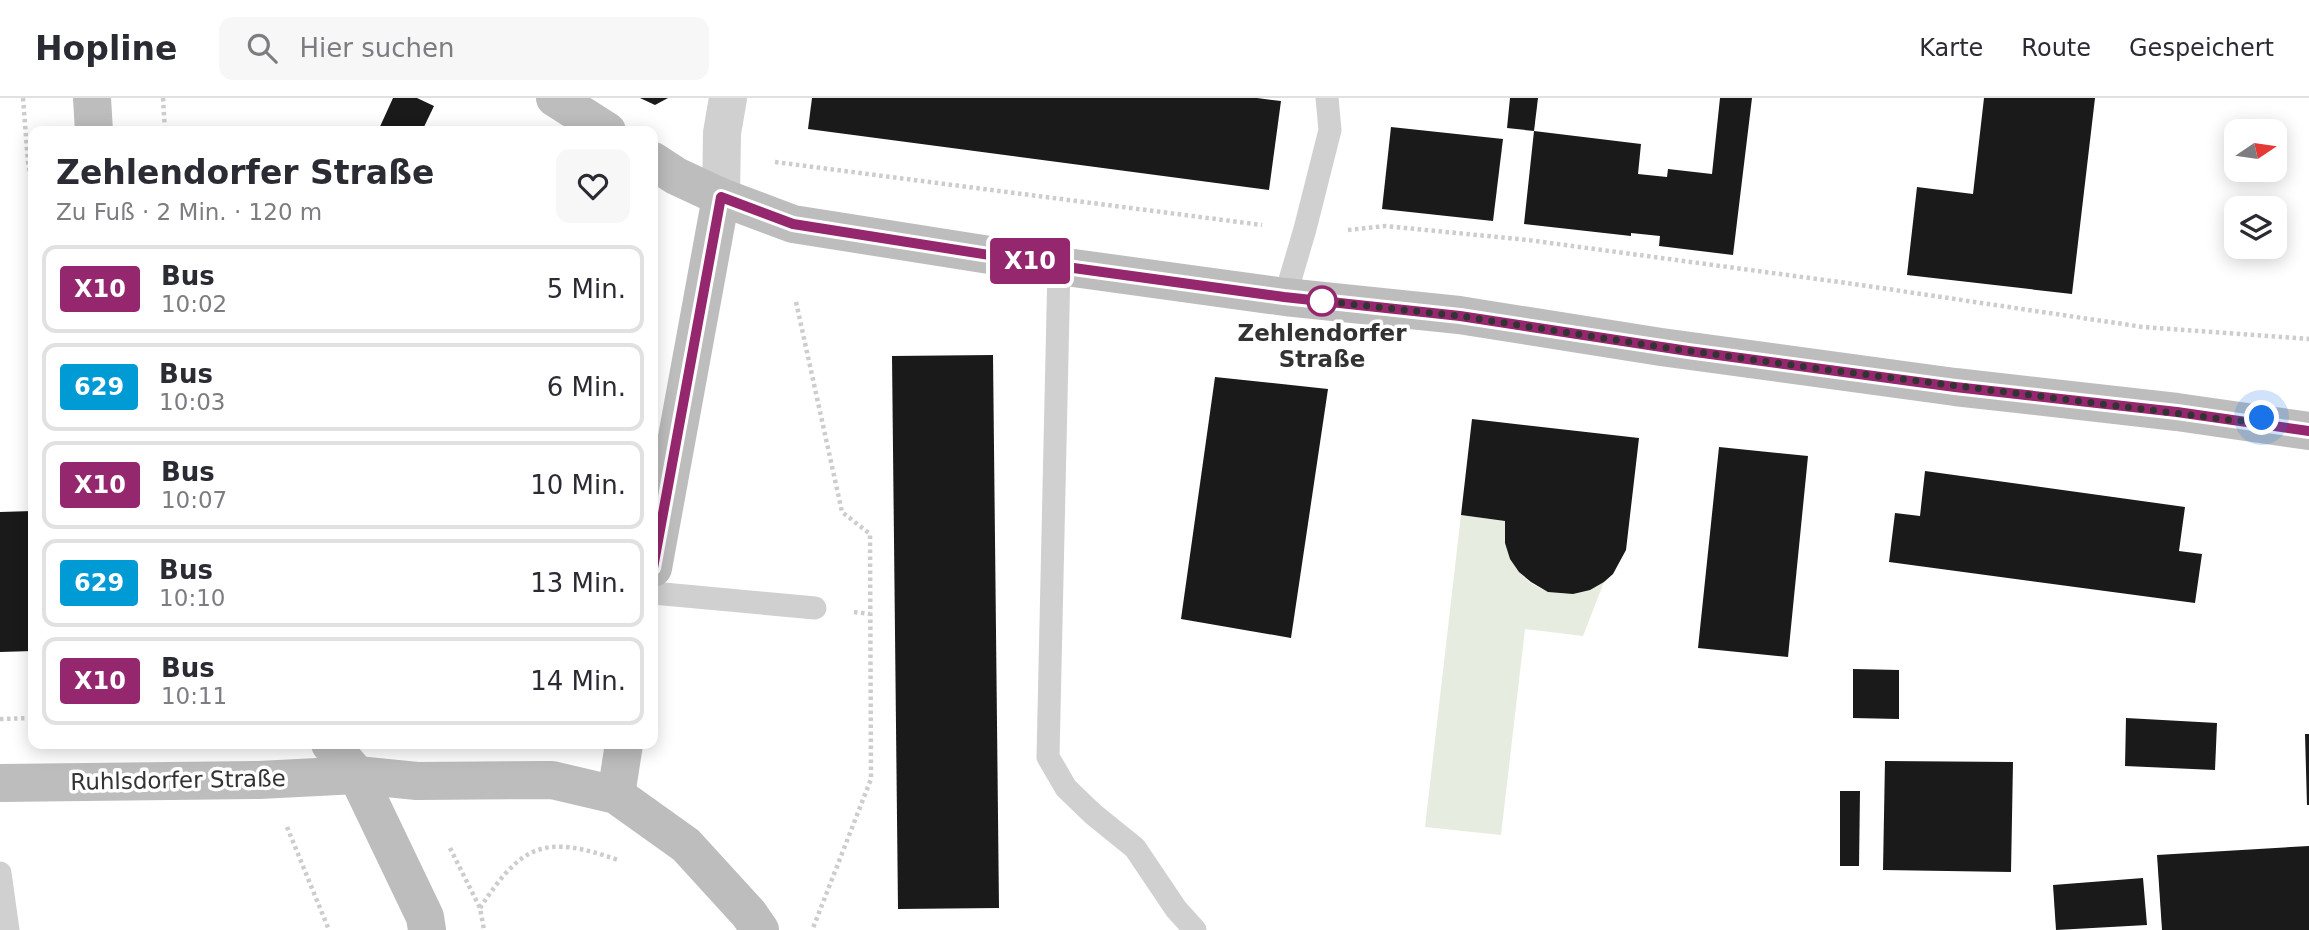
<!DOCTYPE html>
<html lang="de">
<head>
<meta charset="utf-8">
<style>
	body { margin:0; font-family:"DejaVu Sans",sans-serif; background:#f7f7f7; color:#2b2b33; height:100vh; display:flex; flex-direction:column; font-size:26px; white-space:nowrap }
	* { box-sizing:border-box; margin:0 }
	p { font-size:23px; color:#7c7c81 }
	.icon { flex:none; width:38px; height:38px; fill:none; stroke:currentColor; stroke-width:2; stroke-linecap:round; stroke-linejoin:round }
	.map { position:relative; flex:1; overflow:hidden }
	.side { position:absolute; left:28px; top:28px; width:630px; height:623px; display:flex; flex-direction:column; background:#fff; border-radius:14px; box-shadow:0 4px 18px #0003 }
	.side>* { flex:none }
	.badge { padding:0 14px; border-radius:5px; font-size:24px; line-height:46px }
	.needle { width:46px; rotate:77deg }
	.buttons { position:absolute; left:2224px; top:21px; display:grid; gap:14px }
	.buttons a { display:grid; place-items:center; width:63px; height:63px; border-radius:14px; background:#fff; box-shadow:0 4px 18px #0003; font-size:35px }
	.you { position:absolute; width:35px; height:35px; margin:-18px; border:5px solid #fff; border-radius:50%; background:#1a73e8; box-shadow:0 0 0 10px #1a73e833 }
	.map>.badge { position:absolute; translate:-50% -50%; box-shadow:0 0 0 4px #fff }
	.round { display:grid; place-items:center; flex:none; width:74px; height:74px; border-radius:14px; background:#f7f7f7 }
	.summary { display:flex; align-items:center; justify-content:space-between; height:119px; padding:0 28px }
	h1 { font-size:33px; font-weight:600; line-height:52px }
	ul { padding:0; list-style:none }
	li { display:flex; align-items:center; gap:21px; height:88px; margin:0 14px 10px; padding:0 14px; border:4px solid #e1e1e2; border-radius:14px }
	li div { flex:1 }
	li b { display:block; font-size:26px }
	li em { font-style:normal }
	li .badge { min-width:77px; font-weight:700; text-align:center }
	header { display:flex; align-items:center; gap:42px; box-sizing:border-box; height:98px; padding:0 35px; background:#fff; border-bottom:2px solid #e1e1e2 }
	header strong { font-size:33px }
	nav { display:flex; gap:38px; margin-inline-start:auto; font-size:24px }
	.search { width:490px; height:63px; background:#f7f7f7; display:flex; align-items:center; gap:18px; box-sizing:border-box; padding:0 24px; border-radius:14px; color:#7c7c81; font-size:26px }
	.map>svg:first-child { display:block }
</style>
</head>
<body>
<header>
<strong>Hopline</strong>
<div class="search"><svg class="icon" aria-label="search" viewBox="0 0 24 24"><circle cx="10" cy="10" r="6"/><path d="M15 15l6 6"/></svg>Hier suchen</div>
<nav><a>Karte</a><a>Route</a><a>Gespeichert</a></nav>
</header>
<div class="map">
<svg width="2309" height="832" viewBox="0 0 2309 832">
	<rect width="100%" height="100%" fill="#fff"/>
	<path fill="#e6ecdf" d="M1461 417 1505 423C1503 483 1551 513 1604 484L1583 538 1525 531 1501 737 1425 729Z"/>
	<g fill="#1a1a1a">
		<path d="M393 0H417L434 8 422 33H378Z"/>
		<path d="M640 0H668L655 7Z"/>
		<path d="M812 0H1257L1281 3 1269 92 808 31Z"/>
		<path d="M1510 0H1538L1534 33 1507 30Z"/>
		<path d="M1720 0H1752L1733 157 1659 148 1660 138 1631 135V138L1524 126 1534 33 1641 46 1638 76 1667 79 1668 71 1712 76Z"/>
		<path d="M1984 0H2095L2072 196 1907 177 1917 89 1973 96Z"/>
		<path d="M1391 29 1503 41 1493 123 1382 111Z"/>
		<path d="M993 257 999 810 898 811 892 258Z"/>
		<path d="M1215 279 1328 291 1291 540 1181 521Z"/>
		<path d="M1472 321 1639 340 1626 452 1613 476 1604 484 1590 492 1573 496 1548 494 1531 484 1519 474 1510 461 1505 445V423L1461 417Z"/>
		<path d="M1719 349 1808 358 1788 559 1698 550Z"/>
		<path d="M1925 373 2185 409 2179 453 2202 456 2195 505 1889 464 1895 415 1920 418Z"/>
		<path d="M33 413V553L0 554V414Z"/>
		<path d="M1853 571 1899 572V621L1853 620Z"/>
		<path d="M2126 620 2217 625 2215 672 2125 668Z"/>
		<path d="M2305 636H2309V707H2307Z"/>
		<path d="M1885 663 2013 664 2011 774 1883 772Z"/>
		<path d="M1840 693H1860L1859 768H1840Z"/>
		<path d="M2309 748V832H2162L2157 757Z"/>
		<path d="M2143 780 2147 827 2056 832 2053 787Z"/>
	</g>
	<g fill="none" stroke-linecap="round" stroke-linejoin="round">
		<g stroke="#cdcdcd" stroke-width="4.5" stroke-dasharray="3.5 3.5" stroke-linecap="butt">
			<path d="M23 0 28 64 33 94"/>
			<path d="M163 0 165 33"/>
			<path d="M775 64 1262 127"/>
			<path d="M1348 132 1385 128 1528 142 1854 186 2143 229 2309 241"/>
			<path d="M796 204 842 414 870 436 871 681 813 830"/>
			<path d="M854 514 870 516"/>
			<path d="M0 621 33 620"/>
			<path d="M287 729 329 832"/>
			<path d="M450 750 480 810 484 832"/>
			<path d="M480 810C522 746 544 736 618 762"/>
		</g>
		<g stroke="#d0d0d0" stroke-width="23">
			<path d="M1059 168 1048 659 1066 690 1093 716 1135 750 1176 811 1195 832"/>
			<path d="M1285 199 1305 131 1330 32 1327 0"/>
			<path d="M653 495 815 510"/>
			<path d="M0 775 8 832"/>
		</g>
		<path stroke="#d0d0d0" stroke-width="38" d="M721 99 722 35 728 0"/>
		<g stroke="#bdbdbd" stroke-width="38">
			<path d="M92 0 94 33"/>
			<path d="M555 0 607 33"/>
			<path d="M653 63 676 78 721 99 793 126 1059 168 1285 199 1459 217 1661 249 1955 289 2177 314 2309 333"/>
			<path d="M653 470 721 99"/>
			<path d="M330 646 357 677 425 819 427 832"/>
			<path d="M0 685 259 682 357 677 417 683 552 682 616 697 686 747 749 816 760 832"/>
			<path d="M616 697 624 646"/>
		</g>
	</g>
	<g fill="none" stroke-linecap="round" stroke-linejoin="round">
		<defs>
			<path id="line" d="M653 470 721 99 793 126 1059 168 1284 199 1460 218 1688 253 1955 289 2177 314 2309 333"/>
		</defs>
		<use href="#line" stroke="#fff" stroke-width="16"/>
		<use href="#line" stroke="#95276e" stroke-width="10"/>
		<path stroke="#333" stroke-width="7" stroke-dasharray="0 12.6" d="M1322 203 1313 202 1460 218 1661 249 1821 271 2239 323 2262 320"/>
	</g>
	<circle fill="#fff" stroke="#95276e" stroke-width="3.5" cx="1322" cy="203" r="14"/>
	<g text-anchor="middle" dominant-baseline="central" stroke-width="7" stroke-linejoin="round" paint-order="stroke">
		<g font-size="23" font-weight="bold" fill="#333" stroke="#fff">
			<text x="1322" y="235">Zehlendorfer<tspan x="1322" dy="26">Straße</tspan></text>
		</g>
		<g font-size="23" fill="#333" stroke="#fff">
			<text transform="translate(178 682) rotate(-1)">Ruhlsdorfer Straße</text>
		</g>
	</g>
</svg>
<div class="buttons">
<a><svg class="needle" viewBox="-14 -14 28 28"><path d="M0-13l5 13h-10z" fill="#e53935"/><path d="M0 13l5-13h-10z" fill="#7c7c81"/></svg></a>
<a><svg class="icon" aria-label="layers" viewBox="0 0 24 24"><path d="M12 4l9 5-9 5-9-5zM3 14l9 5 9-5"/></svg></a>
</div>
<div class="you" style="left:2262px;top:320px"></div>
<b class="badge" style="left:1030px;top:163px;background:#95276e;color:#fff">X10</b>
<section class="side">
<div class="summary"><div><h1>Zehlendorfer Straße</h1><p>Zu Fuß · 2 Min. · 120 m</p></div><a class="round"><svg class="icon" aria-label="heart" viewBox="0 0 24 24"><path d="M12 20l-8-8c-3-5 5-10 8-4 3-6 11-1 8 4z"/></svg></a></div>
<ul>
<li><span class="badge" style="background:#95276e;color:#fff">X10</span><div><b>Bus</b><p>10:02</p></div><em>5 Min.</em></li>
<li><span class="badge" style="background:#009bd5;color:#fff">629</span><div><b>Bus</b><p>10:03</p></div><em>6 Min.</em></li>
<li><span class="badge" style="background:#95276e;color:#fff">X10</span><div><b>Bus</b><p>10:07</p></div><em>10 Min.</em></li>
<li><span class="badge" style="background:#009bd5;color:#fff">629</span><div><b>Bus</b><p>10:10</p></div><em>13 Min.</em></li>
<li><span class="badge" style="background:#95276e;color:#fff">X10</span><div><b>Bus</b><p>10:11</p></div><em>14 Min.</em></li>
</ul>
</section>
</div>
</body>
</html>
